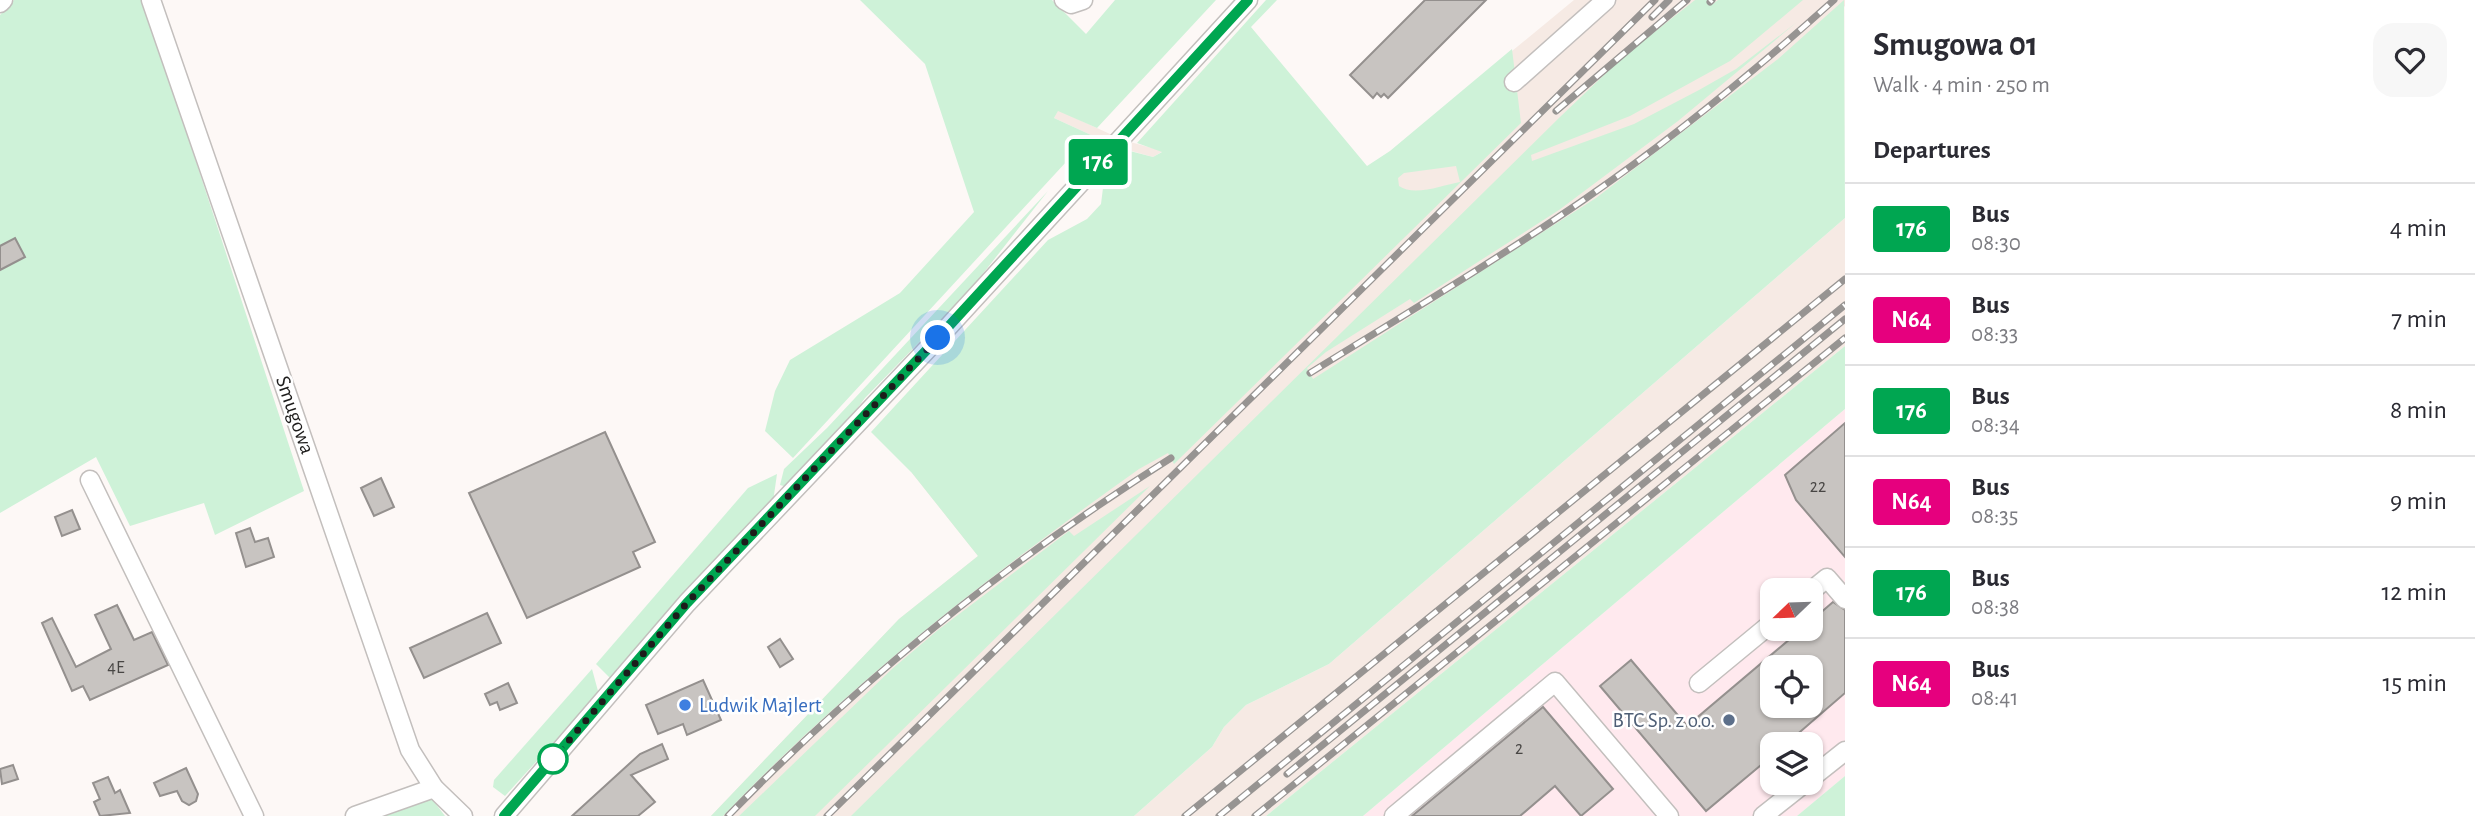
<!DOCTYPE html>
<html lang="en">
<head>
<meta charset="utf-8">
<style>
	body { margin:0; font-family:"Alegreya Sans",sans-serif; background:#f7f7f7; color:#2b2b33; height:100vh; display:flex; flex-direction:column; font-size:26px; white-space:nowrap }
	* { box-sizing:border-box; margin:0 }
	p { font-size:23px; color:#7c7c81 }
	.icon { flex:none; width:38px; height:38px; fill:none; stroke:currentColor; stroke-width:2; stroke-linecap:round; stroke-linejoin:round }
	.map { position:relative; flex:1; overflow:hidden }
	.side { display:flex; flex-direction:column; background:#fff; width:630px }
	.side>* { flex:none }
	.badge { padding:0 14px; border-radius:5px; font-size:24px; line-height:46px }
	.needle { width:46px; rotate:247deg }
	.controls { position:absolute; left:1760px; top:578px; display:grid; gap:14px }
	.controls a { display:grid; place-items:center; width:63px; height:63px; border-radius:14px; background:#fff; box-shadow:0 2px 5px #0004; font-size:35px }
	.you { position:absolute; width:35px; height:35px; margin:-18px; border:5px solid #fff; border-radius:50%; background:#1a73e8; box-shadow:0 0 0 10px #1a73e833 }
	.map>.badge { position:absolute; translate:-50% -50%; box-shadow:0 0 0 4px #fff }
	h2 { padding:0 28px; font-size:26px; line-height:63px }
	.round { display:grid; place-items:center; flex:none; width:74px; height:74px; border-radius:21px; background:#f7f7f7 }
	.headline { display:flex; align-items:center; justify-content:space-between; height:119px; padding:0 28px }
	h1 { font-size:33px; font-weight:600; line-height:52px }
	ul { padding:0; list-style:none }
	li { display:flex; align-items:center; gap:21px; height:91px; padding:0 28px; border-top:2px solid #e1e1e2 }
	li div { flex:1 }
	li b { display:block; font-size:26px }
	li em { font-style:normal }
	li .badge { min-width:77px; font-weight:700; text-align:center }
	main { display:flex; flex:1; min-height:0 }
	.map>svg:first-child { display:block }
</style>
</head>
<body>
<main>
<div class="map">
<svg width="1845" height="816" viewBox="0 0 1845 816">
	<rect width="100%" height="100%" fill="#fdf8f6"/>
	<path fill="#ffe9ee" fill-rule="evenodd" d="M1845 409V776L1797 816H1363ZM1773 590H1811V628H1773ZM1773 667H1811V705H1773ZM1773 744H1811V782H1773Z"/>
	<g fill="#f6eae4">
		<path d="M1574 0H1845V6L897 816H711L899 619 978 556 912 473 1388 153Z"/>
		<path d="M1058 110 1123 140 1163 151 1153 157 1117 147 1054 118Z"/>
		<path d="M1845 218V346L1266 816H1134L1212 747 1224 727 1246 705 1329 664Z"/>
	</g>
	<g fill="#cef2d8" fill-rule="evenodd">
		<path d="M14 0H143L304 491 215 535 204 503 130 526 96 457 0 513V15Z"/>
		<path d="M860 0H1052L1086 34 1115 0H1216L1097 128 1058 111 1054 118 1091 135 793 458 765 431 775 391 790 360 900 293 974 212 925 64Z"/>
		<path d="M1266 0H1277L1251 27 1367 166 1390 151 1512 49 1521 123 1174 464 1168 453 1139 469C990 575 850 683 723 816H711L899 619 978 556 912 473 871 432 1048 240 1087 219 1101 204 1104 180 1130 151 1153 157 1162 152 1137 143ZM1456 166 1460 182C1443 185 1414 197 1399 186L1398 178 1404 173Z"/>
		<path d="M1695 0H1709L1713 4 1718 0H1803L1730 61 1630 116 1531 155 1532 161 1634 124 1699 90 1736 69 1797 22 1678 121 1559 210 1414 303 1410 299 1326 352 1307 368 1313 379 1596 198 1778 59 1844 0 1845 218 1329 664 1246 705 1224 727 1212 747 1134 816H851L1561 116 1624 56Z"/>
		<path d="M1048 191 970 290 865 398 842 429 787 487 780 485 784 469 827 428Z"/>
		<path d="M1845 346V409L1363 816H1266Z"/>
		<path d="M777 474 773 502 611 679 596 664 748 488Z"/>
		<path d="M1150 486 815 816H739L892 669 938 630 1069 531 1074 536Z"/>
		<path d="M592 669 598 691 593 699 505 796 493 787 494 780Z"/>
		<path d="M1845 776V816H1797Z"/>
		<path d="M429 795 445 816H379Z"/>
	</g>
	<g fill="#c8c4c1" stroke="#94908e" stroke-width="2" fill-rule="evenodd">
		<path d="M1425 0H1486L1388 98 1384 94 1381 97 1377 93 1373 98 1350 75Z"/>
		<path d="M15 238 25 257 0 270V246Z"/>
		<path d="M1845 423V557L1796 500 1785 475Z"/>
		<path d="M605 432 655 542 633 552 640 567 527 618 469 493Z"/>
		<path d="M381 478 394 507 374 516 361 488Z"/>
		<path d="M72 510 80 529 62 536 55 517Z"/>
		<path d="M250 528 255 542 268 538 274 557 246 567 236 533Z"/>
		<path d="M1833 602 1845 610V693L1786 744H1773V755L1706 811 1600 686 1631 660 1687 726 1803 628H1811V621ZM1773 667H1811V705H1773Z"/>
		<path d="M117 605 134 640 152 632 168 665 90 700 83 686 72 691 42 623 52 618 76 667 111 649 95 615Z"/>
		<path d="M487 613 501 643 424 678 410 648Z"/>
		<path d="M780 639 793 659 780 667 768 647Z"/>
		<path d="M703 680 721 720 687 735 683 724 658 734 646 705Z"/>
		<path d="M508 683 517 703 500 710 497 702 490 705 485 694Z"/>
		<path d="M1543 707 1613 789 1581 816 1555 786 1520 816H1412Z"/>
		<path d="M662 744 668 759 631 775 655 802 638 816H572L640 754Z"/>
		<path d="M13 765 18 779 2 784 0 769Z"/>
		<path d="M186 768 198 794 196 801 189 805 182 801 177 791 160 796 154 783Z"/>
		<path d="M108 777 115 793 120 790 130 813 100 816 94 802 100 799 93 783Z"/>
	</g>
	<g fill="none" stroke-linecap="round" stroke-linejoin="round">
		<defs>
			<g id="minor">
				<path d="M151 0 410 750 434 788 463 816"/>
				<path d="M1064 0 1071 4 1083 0"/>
				<path d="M0 3 3 0"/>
				<path d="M1514 82 1606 0"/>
				<path d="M90 480 254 816"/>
				<path d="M1811 591 1827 578 1845 599"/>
				<path d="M1699 683 1773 622"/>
				<path d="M1811 778 1845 751"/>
				<path d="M355 816 434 788"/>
				<path d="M504 816 687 603 938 338 1248 0"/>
				<path d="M1394 816 1555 682 1669 816"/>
				<path d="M1763 816 1806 782"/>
			</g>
		</defs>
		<use href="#minor" stroke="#c3bfbd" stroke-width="21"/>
		<use href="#minor" stroke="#fff" stroke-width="18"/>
		<defs>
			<g id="rail">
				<path d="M1710 2 1712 0"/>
				<path d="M1652 17 1669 0"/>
				<path d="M1556 111 1687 0"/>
				<path d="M1310 373C1402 316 1495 261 1585 199 1672 139 1755 71 1834 0"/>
				<path d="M1287 774 1845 319"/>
				<path d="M728 816C861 679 1009 560 1171 458"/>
				<path d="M827 816 1655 0"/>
				<path d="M1185 816 1845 279"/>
				<path d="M1219 816 1845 305"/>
				<path d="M1255 816 1845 338"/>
			</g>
		</defs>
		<use href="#rail" stroke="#979492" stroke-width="7"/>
		<use href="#rail" stroke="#fff" stroke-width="4.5" stroke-dasharray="13" stroke-linecap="butt"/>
	</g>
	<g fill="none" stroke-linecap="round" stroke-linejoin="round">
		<defs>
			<path id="line" d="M504 816 687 603 938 338 1248 0"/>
		</defs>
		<use href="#line" stroke="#fff" stroke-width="16"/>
		<use href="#line" stroke="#00a651" stroke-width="10"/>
		<path stroke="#1d1c1b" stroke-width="7" stroke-dasharray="0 12.6" d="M553 759 687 603 938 338"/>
	</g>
	<circle fill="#3f7fe0" stroke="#fff" stroke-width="2.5" cx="685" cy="705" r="7"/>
	<circle fill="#5c6f8a" stroke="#fff" stroke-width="2.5" cx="1729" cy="720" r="7"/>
	<circle fill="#fff" stroke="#00a651" stroke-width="3.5" cx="553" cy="759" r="14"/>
	<g text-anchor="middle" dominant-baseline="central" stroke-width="5" stroke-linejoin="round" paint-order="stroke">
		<g font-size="18" fill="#484644">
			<text x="1818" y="487">22</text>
			<text x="116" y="668">4E</text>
			<text x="1519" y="749">2</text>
		</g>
		<g font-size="21" fill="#1d1c1b" stroke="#fff">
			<text transform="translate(295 415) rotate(71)">Smugowa</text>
		</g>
		<g font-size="21" fill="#366cbe" stroke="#fff" text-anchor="start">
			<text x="699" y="705">Ludwik Majlert</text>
		</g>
		<g font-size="21" fill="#4e5e75" stroke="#fff" text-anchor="end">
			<text x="1715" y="720">BTC Sp. z o.o.</text>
		</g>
	</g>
</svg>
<div class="controls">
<a><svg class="needle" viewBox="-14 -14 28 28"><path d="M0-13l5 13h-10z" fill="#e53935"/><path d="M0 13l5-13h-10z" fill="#7c7c81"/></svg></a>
<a><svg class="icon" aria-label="locate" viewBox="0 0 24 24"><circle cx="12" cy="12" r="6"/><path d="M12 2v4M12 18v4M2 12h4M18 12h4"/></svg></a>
<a><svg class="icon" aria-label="layers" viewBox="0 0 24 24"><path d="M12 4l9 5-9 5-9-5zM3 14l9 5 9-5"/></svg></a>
</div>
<div class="you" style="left:938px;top:338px"></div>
<b class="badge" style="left:1098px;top:162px;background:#00a651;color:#fff">176</b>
</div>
<section class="side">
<div class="headline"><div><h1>Smugowa 01</h1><p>Walk · 4 min · 250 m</p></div><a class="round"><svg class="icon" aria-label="heart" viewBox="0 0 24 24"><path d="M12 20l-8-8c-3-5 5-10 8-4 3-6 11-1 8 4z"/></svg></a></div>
<h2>Departures</h2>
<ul>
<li><span class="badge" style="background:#00a651;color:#fff">176</span><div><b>Bus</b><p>08:30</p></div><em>4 min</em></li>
<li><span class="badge" style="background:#e6007e;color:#fff">N64</span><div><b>Bus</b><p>08:33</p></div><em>7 min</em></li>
<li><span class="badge" style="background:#00a651;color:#fff">176</span><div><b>Bus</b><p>08:34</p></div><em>8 min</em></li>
<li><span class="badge" style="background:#e6007e;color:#fff">N64</span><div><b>Bus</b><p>08:35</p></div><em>9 min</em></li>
<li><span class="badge" style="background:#00a651;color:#fff">176</span><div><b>Bus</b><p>08:38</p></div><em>12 min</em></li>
<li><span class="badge" style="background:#e6007e;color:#fff">N64</span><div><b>Bus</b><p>08:41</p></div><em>15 min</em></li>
</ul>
</section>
</main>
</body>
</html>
